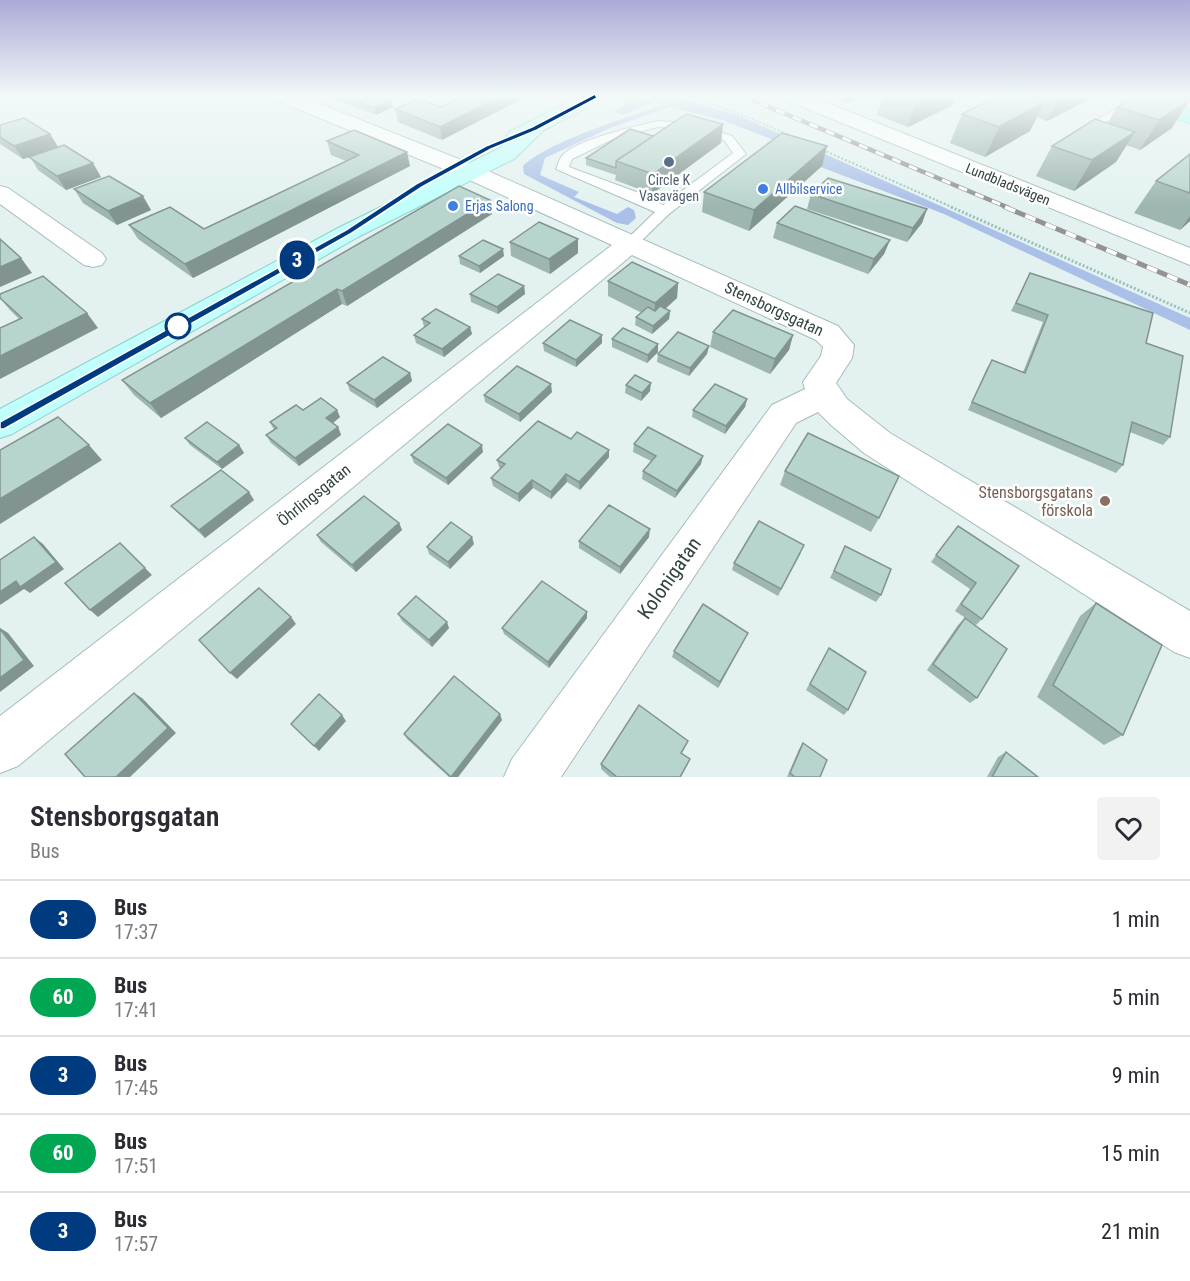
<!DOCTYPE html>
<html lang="en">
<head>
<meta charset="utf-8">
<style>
	body { margin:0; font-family:"Roboto Condensed",sans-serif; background:#f2f2f3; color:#2b2b33; height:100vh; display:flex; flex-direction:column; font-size:22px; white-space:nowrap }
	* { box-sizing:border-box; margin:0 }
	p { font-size:20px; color:#7c7c81 }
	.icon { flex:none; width:33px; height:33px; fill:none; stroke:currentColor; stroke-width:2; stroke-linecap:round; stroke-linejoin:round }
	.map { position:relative; height:777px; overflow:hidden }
	.drawer { display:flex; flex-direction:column; background:#fff; flex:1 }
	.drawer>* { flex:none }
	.badge { padding:0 12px; border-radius:20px; font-size:21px; line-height:39px }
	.map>.badge { position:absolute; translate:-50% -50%; box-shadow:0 0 0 3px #fff }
	.round { display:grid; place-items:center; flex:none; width:63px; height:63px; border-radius:6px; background:#f2f2f3 }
	.summary { display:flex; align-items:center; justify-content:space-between; height:102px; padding:0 30px }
	h1 { font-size:28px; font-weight:600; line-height:45px }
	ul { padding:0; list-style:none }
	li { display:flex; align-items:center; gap:18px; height:78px; padding:0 30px; border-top:2px solid #e1e1e2 }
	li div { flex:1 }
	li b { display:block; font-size:22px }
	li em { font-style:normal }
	li .badge { min-width:66px; font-weight:700; text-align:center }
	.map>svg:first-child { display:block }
</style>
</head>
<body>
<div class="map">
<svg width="1190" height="777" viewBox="0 0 1190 777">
	<rect width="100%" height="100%" fill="#e3f2f0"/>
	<g fill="#aac0e8">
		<path d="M635 96 656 101 622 115 614 112Z"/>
		<path d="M681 99 738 115 1190 318V330L944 214 797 158 802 151 722 120 670 107 610 128 545 158 540 175 579 192 574 197 617 214 628 207 634 210 636 218 628 225 617 223 524 174 523 166C551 139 642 113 681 99Z"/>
	</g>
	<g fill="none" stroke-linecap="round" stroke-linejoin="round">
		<defs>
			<g id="service">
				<path d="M1136 98 1140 99V103L1090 131H1082L1080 129Z"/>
				<path d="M658 121 690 123 732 136 746 154 669 214 635 247 630 248 623 244 625 241 655 212 556 169C558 165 559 159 562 156 574 140 637 126 658 121ZM658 127 689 129 724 140 733 153 663 205 639 193 569 167 572 159 617 137Z"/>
			</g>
			<g id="minor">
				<path d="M274 96H300L479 167 838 326 854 345 852 358 836 383 847 399 890 433 1190 611V658L1174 652 864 453 831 425 818 412 796 423 561 777H504L512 759 772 405 805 389 803 382 821 356 823 347 816 340 632 255 18 766 0 773V716L612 245 463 177 276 100Z"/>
				<path d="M784 96H810L1190 248V265L786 100Z"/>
				<path d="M0 186 8 188 102 253 106 259 102 265 93 267 84 265 0 204Z"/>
			</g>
			<path id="secondary" d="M580 96H604L602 100 544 130 514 159 358 237 12 434 0 438V409L340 227 498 149 509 140 506 136 509 132Z"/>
			<path id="primary" d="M1114 96H1144L1190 111V123L1116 100Z"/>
		</defs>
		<use href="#service" stroke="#a5bdba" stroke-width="2"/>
		<use href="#minor" stroke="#a5bdba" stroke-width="2"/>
		<use href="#secondary" stroke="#8fd0cc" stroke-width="2"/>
		<use href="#primary" stroke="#5ce6d7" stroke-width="2"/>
		<g stroke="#96c0b9" stroke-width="2" stroke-dasharray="2 2" stroke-linecap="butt">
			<path d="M650 96 666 101"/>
			<path d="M688 96 743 115 789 135"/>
			<path d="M619 102 627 96"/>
			<path d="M661 103 679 96"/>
			<path d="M823 150 954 208"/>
		</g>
		<path stroke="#96c0b9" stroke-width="3" stroke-dasharray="2 2" stroke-linecap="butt" d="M951 207 1190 313"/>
		<use href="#service" fill="#fff" fill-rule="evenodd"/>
		<use href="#minor" fill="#fff" fill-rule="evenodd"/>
		<use href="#secondary" fill="#c0fffc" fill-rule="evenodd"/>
		<use href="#primary" fill="#8ffff4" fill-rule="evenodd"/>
		<defs>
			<path id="rail-far1" d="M743 96 1009 208"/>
			<path id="rail" d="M1005 207 1190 285"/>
		</defs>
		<use href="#rail-far1" stroke="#939393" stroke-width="4.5"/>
		<use href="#rail" stroke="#939393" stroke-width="5"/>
		<use href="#rail-far1" stroke="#fff" stroke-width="3" stroke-dasharray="9" stroke-linecap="butt"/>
		<use href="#rail" stroke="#fff" stroke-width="4" stroke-dasharray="11" stroke-linecap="butt"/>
	</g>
	<g fill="#9eb6b1">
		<path d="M336 96H386V99L393 107 376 115 337 100Z"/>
		<path d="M829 96H863L846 103Z"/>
		<path d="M883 96H957L953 105 908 127 877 115Z"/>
		<path d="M997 96H1088L1086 101 1047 121 1037 117 1030 131 985 157 950 143 962 114Z"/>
		<path d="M1136 96 1172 128 1140 150 1126 145 1116 162 1074 191 1036 176 1052 146 1108 123 1117 107Z"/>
		<path d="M441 107 442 140 398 122 395 109Z"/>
		<path d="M723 124 721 143 652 194 615 180 616 175 586 165V158L653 136Z"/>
		<path d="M0 125 50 134 58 147 101 177 66 190 38 170 30 157 23 159 0 144Z"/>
		<path d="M327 141 410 166 193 278 138 239 129 225 204 229 346 161 331 155Z"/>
		<path d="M827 146 822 166 749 231 702 212 704 192Z"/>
		<path d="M1190 154V221L1180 230 1134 213 1156 181Z"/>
		<path d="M74 189 151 210 117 225 83 203Z"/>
		<path d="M811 194 927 209 922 223 907 242 807 209Z"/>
		<path d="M492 214 347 306 342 304 161 418 134 395 122 380Z"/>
		<path d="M777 223 890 240 884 254 868 274 773 238Z"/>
		<path d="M510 242 578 253 550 274 511 256Z"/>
		<path d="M459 256H504L480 273 460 264Z"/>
		<path d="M1030 273 1146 343 1170 437 1163 445 1130 432 1123 465 1116 473 968 410 987 368 992 360 1023 372 1043 322 1011 311Z"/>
		<path d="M608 281 678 283 677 298 665 309 670 311 669 319 652 334 635 325 636 317 642 313 608 296Z"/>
		<path d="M524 286 525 294 498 314 471 302 470 294Z"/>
		<path d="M0 294 98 328 19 319 10 310 0 298Z"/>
		<path d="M422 319 470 327 472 334 444 357 416 343 414 335 424 327Z"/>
		<path d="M713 332 793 335 789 350 770 374 710 347Z"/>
		<path d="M612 339 658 352 647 363 612 347Z"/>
		<path d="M543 343H602L576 367 544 351Z"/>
		<path d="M709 346 707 354 689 376 657 362 658 354Z"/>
		<path d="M410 373 412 381 377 408 350 391 347 383Z"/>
		<path d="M626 385 650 391 641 401 625 393Z"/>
		<path d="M552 392 520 422 485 402 484 395Z"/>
		<path d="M747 399 745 407 725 434 692 417 693 410Z"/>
		<path d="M303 410 340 417 333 423 338 427 341 435 299 466 271 443 266 435 274 430 270 422Z"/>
		<path d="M185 438 239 445 244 453 222 469 190 445Z"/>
		<path d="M571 439 609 450V457L580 490 567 482 551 499 533 488 519 502 493 486 491 478 501 469 499 467 497 460Z"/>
		<path d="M634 444 701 464 675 498 642 479 643 471 651 461 633 452Z"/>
		<path d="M483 452 448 485 414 463 411 455Z"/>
		<path d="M785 471 879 518 871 532 780 485Z"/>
		<path d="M254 500 205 538 178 513 171 506Z"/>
		<path d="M399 523 402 530 356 572 321 542 317 535Z"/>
		<path d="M958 526 1019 566 982 619 976 625 955 611 970 589 931 562Z"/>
		<path d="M649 537 620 574 579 548V541Z"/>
		<path d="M474 544 450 569 429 554 427 547Z"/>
		<path d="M845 546 881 595 876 602 830 578Z"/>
		<path d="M801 553 778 596 732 570 734 563Z"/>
		<path d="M1096 603 1123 735 1104 745 1037 697 1080 616Z"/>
		<path d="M587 612V618L549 668 504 634 502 628Z"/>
		<path d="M398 614 449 628 432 647 402 621Z"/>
		<path d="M965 618 977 698 970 703 927 670 958 625Z"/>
		<path d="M745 639 718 688 672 657 674 651Z"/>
		<path d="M829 648 848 710 844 715 806 690Z"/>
		<path d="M502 720 458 777H449L407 739 404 734Z"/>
		<path d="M688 741 682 753 688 764 681 777H610L601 769V764Z"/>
		<path d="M803 743 820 777H787L799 749Z"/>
		<path d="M1006 752 1038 777H987L998 757Z"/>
	</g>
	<g fill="#819490">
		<path d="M502 96H528L442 140 440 127Z"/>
		<path d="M848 96H863L846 103Z"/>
		<path d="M921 96H957L953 105 908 127 918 98Z"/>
		<path d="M1060 96H1088L1086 101 1047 121Z"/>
		<path d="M1190 100 1172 128 1140 150 1159 120Z"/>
		<path d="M391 101 393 107 376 115 374 108Z"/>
		<path d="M1044 102 1030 131 985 157 999 127Z"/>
		<path d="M723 124 721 143 652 194 653 174Z"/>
		<path d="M1135 132 1116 162 1074 191 1092 160Z"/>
		<path d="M50 134 58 147 23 159 14 146Z"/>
		<path d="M827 146 822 166 749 231 754 210Z"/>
		<path d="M407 152 410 166 193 278 185 264Z"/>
		<path d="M93 163 101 177 66 190 57 176Z"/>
		<path d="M143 196 151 210 117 225 108 211Z"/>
		<path d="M490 200 492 214 347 306 342 291Z"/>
		<path d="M927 209 922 223 907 242 913 228Z"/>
		<path d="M1190 216V221L1180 230Z"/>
		<path d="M578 239V253L550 274 549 259Z"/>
		<path d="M890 240 884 254 868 274 874 259Z"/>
		<path d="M503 249 504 256 480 273 479 266Z"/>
		<path d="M21 258 32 273 0 287V267Z"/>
		<path d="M678 283 677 298 654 319 655 303Z"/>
		<path d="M524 286 525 294 498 314 497 307Z"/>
		<path d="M337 289 342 304 161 418 150 403Z"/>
		<path d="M670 311 669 319 652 334 653 326Z"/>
		<path d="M87 313 98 328 0 379V356Z"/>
		<path d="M470 327 472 334 444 357 442 349Z"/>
		<path d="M602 335V343L576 367V360Z"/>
		<path d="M793 335 789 350 770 374 775 359Z"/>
		<path d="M658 344V352L647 363 648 355Z"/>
		<path d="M709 346 707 354 689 376 690 368Z"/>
		<path d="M410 373 412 381 377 408 374 400Z"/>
		<path d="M651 383 650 391 641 401 642 393Z"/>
		<path d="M551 384 552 392 520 422 519 414Z"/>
		<path d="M747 399 745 407 725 434 726 426Z"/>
		<path d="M337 410 340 417 329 426 326 418Z"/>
		<path d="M338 427 341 435 299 466 295 458Z"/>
		<path d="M89 445 102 460 0 524V499Z"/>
		<path d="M239 445 244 453 222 469 217 462Z"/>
		<path d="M482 445 483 452 448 485 446 478Z"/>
		<path d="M609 450V457L580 490 579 482Z"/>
		<path d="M703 456 701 464 675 498 677 491Z"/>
		<path d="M566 474 567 482 551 499V492Z"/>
		<path d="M532 480 533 488 519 502 518 494Z"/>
		<path d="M249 492 254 500 205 538 199 530Z"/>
		<path d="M399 523 402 530 356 572 352 565Z"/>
		<path d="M650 529 649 537 620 574V567Z"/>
		<path d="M34 537 43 544 64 569 30 593 24 589 0 605V592Z"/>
		<path d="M472 537 474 544 450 569 448 562Z"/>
		<path d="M145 568 152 575 98 617 90 610Z"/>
		<path d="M587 612V618L549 668 548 662Z"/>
		<path d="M291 617 296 624 237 679 230 673Z"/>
		<path d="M447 622 449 628 432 647 429 640Z"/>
		<path d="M0 628 8 633 34 666 0 692Z"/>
		<path d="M748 633 745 639 718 688 720 682Z"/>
		<path d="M134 693 142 698 176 733 130 777H116Z"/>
		<path d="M500 714 502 720 458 777H451Z"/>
		<path d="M342 715 346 721 319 751 314 746Z"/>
	</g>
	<g fill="#b8d4ce" stroke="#819490" stroke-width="1.5">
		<path d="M343 96H382L381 97 391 101 374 108Z"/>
		<path d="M464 96H502L440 127 395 109 419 99 441 107Z"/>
		<path d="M997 96H1027L1044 102 999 127 962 114Z"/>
		<path d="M1136 96H1181L1190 99V100L1159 120 1117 107Z"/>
		<path d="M686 114 723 124 653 174 616 161Z"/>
		<path d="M24 118 50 134 14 146 0 137V125Z"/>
		<path d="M1095 119 1135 132 1092 160 1052 146Z"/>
		<path d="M630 129 653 136 616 161V168L586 158Z"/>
		<path d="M354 130 407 152 185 264 129 225 170 207 204 229 359 155 327 141Z"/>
		<path d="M782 133 827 146 754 210 704 192Z"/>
		<path d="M64 145 93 163 57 176 29 157Z"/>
		<path d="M1190 154V193L1156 181Z"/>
		<path d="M109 176 143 196 108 211 74 189Z"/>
		<path d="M828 178 927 209 913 228 811 194Z"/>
		<path d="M459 186 490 200 342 291 337 289 150 403 122 380Z"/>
		<path d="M795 206 890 240 874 259 777 223Z"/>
		<path d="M539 222 578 239 549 259 510 242Z"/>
		<path d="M0 239 21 258 0 267Z"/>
		<path d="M483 240 503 249 479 266 459 256Z"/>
		<path d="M632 262 678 283 655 303 608 281Z"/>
		<path d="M1030 273 1153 313 1146 343 1183 356 1170 437 1132 422 1123 465 972 402 992 360 1025 373 1048 315 1016 303Z"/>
		<path d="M498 274 524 286 497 307 470 294Z"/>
		<path d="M43 276 87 313 0 356V328L22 318 0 298V294Z"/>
		<path d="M660 306 670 311 653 326 636 317 648 307 655 311Z"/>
		<path d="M436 309 470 327 442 349 414 335 430 323 422 319Z"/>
		<path d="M733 310 793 335 775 359 713 332Z"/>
		<path d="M570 320 602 335 576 360 543 343Z"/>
		<path d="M623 328 658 344 648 355 612 339Z"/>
		<path d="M678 332 709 346 690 368 658 354Z"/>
		<path d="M383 357 410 373 374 400 347 383Z"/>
		<path d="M517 366 551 384 519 414 484 395Z"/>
		<path d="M635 375 651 383 642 393 626 385Z"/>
		<path d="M715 384 747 399 726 426 693 410Z"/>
		<path d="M321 398 337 410 326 418 338 427 295 458 266 435 277 428 270 422 296 405 303 410Z"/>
		<path d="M58 417 89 445 0 499V450Z"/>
		<path d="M538 421 571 439 577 432 609 450 579 482 566 474 551 492 532 480 518 494 491 478 505 464 497 460Z"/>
		<path d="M207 422 239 445 217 462 185 438Z"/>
		<path d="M448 424 482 445 446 478 411 455Z"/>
		<path d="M648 427 703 456 677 491 643 471 656 456 634 444Z"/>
		<path d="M808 433 899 476 879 518 785 471Z"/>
		<path d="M221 470 249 492 199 530 171 506Z"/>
		<path d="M364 496 399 523 352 565 317 535Z"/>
		<path d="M609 505 650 529 620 567 579 541Z"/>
		<path d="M759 521 804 545 781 589 734 563Z"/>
		<path d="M451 522 472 537 448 562 427 547Z"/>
		<path d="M958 526 1019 566 982 619 961 604 976 583 936 555Z"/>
		<path d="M34 537 56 562 20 587 16 581 0 592V560Z"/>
		<path d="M120 543 145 568 90 610 65 583Z"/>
		<path d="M845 546 891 569 881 595 834 571Z"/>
		<path d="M542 581 587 612 548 662 502 628Z"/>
		<path d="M259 588 291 617 230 673 199 640Z"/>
		<path d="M416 596 447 622 429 640 398 614Z"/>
		<path d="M1096 603 1162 645 1123 735 1053 685Z"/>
		<path d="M703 604 748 633 720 682 674 651Z"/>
		<path d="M965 618 1007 649 977 698 933 664Z"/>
		<path d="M0 629 24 660 0 678Z"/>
		<path d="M829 648 866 672 848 710 810 684Z"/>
		<path d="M454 676 500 714 451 777 404 734Z"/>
		<path d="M134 693 168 728 116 777H85L65 754Z"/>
		<path d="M319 694 342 715 314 746 291 724Z"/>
		<path d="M639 705 688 741 681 753 690 759 680 777H617L601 764Z"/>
		<path d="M803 743 827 760 820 777H795L790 773Z"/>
		<path d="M1006 752 1038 777H992Z"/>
	</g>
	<linearGradient id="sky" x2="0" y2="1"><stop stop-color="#acaad7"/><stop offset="0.47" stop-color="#f2f9f8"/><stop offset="1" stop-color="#f2f9f8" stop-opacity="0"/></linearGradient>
	<rect width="1190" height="205" fill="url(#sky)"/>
	<path fill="#003b80" stroke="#fff" stroke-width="1.5" d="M595 94 597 98 537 130 491 149 422 187 352 233 4 429H0V422L346 230 416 184 486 146 532 127Z"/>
	<circle fill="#5c6f8a" stroke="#fff" stroke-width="2" cx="669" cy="162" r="6"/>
	<g fill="#3f7fe0" stroke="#fff" stroke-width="2">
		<circle cx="763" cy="189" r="6"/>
		<circle cx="453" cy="206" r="6"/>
	</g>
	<circle fill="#fff" stroke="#003b80" stroke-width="3" cx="178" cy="326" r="12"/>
	<circle fill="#8d6e63" stroke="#fff" stroke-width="2" cx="1105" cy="501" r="6"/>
	<g text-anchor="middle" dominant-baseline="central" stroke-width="5" stroke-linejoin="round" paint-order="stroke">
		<g font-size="14" fill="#4e5e75" stroke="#fff">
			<text x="669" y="180">Circle K<tspan x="669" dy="16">Vasavägen</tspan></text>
		</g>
		<g font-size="14" fill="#334440" stroke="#fff">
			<text transform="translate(1008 184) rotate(22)">Lundbladsvägen</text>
		</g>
		<g font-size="14" fill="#366cbe" stroke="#fff" text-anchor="start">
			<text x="775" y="189">Allbilservice</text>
			<text x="465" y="206">Erjas Salong</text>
		</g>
		<g font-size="16" fill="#334440" stroke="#fff">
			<text transform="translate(774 309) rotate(25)">Stensborgsgatan</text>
			<text transform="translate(314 495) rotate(-39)">Öhrlingsgatan</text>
		</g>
		<g font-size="16" fill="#785e54" stroke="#fff" text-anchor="end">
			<text x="1093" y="492">Stensborgsgatans<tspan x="1093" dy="18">förskola</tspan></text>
		</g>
		<g font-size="20" fill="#334440" stroke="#fff">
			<text transform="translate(669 578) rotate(-55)">Kolonigatan</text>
		</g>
	</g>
</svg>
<b class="badge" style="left:297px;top:260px;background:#003b80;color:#fff">3</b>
</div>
<section class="drawer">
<div class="summary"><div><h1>Stensborgsgatan</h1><p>Bus</p></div><a class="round"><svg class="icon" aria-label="heart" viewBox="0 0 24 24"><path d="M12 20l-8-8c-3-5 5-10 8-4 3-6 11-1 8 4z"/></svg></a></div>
<ul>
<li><span class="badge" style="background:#003b80;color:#fff">3</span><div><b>Bus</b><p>17:37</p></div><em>1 min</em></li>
<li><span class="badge" style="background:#00a651;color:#fff">60</span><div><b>Bus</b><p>17:41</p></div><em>5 min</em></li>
<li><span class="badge" style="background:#003b80;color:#fff">3</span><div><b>Bus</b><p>17:45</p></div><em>9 min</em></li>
<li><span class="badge" style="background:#00a651;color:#fff">60</span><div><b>Bus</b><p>17:51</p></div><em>15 min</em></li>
<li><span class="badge" style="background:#003b80;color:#fff">3</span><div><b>Bus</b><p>17:57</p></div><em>21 min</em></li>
</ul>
</section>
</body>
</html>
